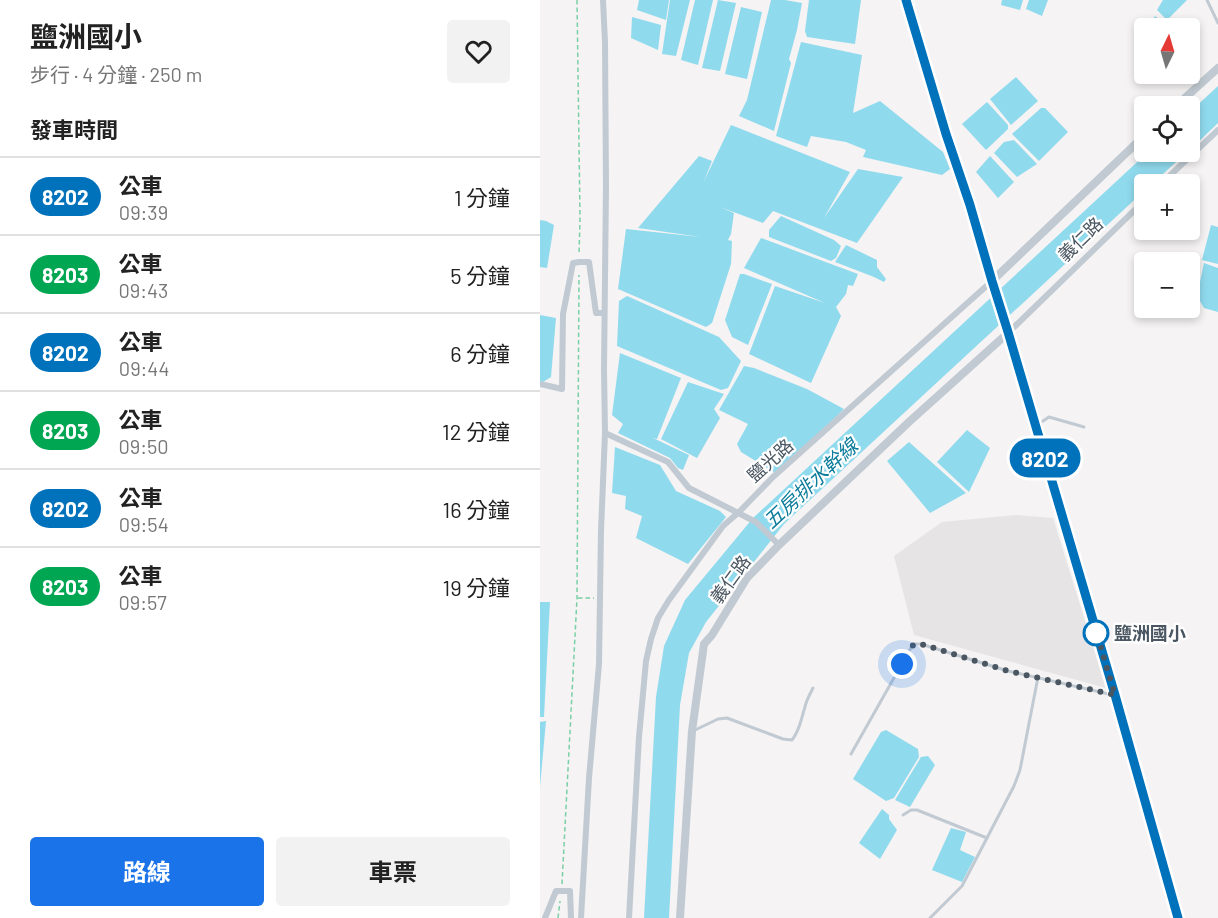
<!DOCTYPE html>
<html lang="zh-TW">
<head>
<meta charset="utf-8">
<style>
	body { margin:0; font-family:Barlow,"Noto Sans TC",sans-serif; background:#f2f2f2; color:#222; height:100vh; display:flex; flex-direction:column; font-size:22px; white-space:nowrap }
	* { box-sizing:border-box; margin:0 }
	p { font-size:20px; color:#767676 }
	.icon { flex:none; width:33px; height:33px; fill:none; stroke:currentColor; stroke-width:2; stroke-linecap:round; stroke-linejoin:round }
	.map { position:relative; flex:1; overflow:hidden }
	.details { display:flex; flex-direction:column; background:#fff; width:540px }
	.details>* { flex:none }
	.badge { padding:0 12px; border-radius:20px; font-size:21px; line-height:39px }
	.needle { width:39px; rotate:5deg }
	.controls { position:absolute; left:594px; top:18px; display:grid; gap:12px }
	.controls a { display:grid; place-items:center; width:66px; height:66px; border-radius:6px; background:#fff; box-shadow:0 3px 9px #0003; font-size:30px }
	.you { position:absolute; width:30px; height:30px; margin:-15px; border:4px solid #fff; border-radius:50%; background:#1a73e8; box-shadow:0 0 0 9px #1a73e833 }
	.map>.badge { position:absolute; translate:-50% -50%; box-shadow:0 0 0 3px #fff }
	h2 { padding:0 30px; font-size:22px; line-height:54px }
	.round { display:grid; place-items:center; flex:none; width:63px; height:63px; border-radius:6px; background:#f2f2f2 }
	.headline { display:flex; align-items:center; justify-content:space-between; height:102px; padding:0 30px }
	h1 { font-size:28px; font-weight:700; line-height:45px }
	.button { display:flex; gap:12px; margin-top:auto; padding:12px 30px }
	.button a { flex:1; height:69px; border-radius:6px; background:#1a73e8; color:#fff; font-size:24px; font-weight:700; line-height:69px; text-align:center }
	.button a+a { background:#f2f2f2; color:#222 }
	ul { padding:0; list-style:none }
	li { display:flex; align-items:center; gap:18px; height:78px; padding:0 30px; border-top:2px solid #e0e0e0 }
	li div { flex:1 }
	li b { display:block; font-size:22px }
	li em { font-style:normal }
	li .badge { min-width:66px; font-weight:700; text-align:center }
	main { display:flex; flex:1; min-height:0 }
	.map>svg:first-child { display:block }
</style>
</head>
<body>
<main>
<section class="details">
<div class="headline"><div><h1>鹽洲國小</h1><p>步行 · 4 分鐘 · 250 m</p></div><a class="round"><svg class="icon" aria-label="heart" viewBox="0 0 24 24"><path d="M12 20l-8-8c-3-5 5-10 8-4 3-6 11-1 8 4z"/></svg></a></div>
<h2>發車時間</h2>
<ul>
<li><span class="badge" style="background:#0072bc;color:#fff">8202</span><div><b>公車</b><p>09:39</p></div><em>1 分鐘</em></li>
<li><span class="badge" style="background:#00a651;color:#fff">8203</span><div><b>公車</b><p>09:43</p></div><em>5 分鐘</em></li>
<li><span class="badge" style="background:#0072bc;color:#fff">8202</span><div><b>公車</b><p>09:44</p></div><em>6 分鐘</em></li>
<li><span class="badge" style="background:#00a651;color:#fff">8203</span><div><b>公車</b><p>09:50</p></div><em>12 分鐘</em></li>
<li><span class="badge" style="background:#0072bc;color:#fff">8202</span><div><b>公車</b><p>09:54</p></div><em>16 分鐘</em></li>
<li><span class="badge" style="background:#00a651;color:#fff">8203</span><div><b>公車</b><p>09:57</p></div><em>19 分鐘</em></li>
</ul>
<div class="button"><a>路線</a><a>車票</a></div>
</section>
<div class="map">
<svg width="678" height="918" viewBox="0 0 678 918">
	<rect width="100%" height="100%" fill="#f5f3f3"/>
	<path fill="#e6e4e5" d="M476 515 513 518 566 688 374 635 354 556 402 522Z"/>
	<g fill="#90daee">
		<path d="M99 0H129L126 20 97 10Z"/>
		<path d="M130 0H150L136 56 122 54Z"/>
		<path d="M155 0H173L158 65 141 60Z"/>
		<path d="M178 0 196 3 180 71 162 68Z"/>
		<path d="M231 0H245L262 3 257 30 249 59 251 63 234 131 199 116 207 100Z"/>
		<path d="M269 0H321L315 44 267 37 265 31Z"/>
		<path d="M462 0H483L480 10 461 5Z"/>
		<path d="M489 0H508L502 16 486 9Z"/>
		<path d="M623 0H647L627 20 617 10Z"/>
		<path d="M201 7 222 12 207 79 185 74Z"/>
		<path d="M615 16 629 28H607Z"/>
		<path d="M92 17 121 25 118 50 91 38Z"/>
		<path d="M261 42 322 55 313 113 340 101 403 152 410 169 402 175 323 157 326 150 306 142 271 136 267 147 236 136Z"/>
		<path d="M476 77 498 101 471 125 450 99Z"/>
		<path d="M678 86V123L650 150V112Z"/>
		<path d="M447 102 468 125V129L446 150 422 124Z"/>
		<path d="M501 108H505L528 132 499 161 472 134Z"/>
		<path d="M191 125 310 172 284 218 318 169 363 177 317 243 233 211 223 223 180 207 194 213 191 234 188 240 192 241 191 264 172 323 166 327 78 289 86 229 161 237 98 228 159 156 172 161 164 181Z"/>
		<path d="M474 140 497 164 477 177 454 153 464 142Z"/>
		<path d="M608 152H647L612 184H604V191L244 524 166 622 149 653 140 705 129 918H104L116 697 124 646 145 600 213 518Z"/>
		<path d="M450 156 474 182 458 198 436 172Z"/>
		<path d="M241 216 294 240 301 246 296 258 291 261 229 237V230Z"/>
		<path d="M0 220 6 221 14 225 7 268 0 267Z"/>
		<path d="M671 225 678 227V264L662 260Z"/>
		<path d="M221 238 318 274 313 286 308 285 306 294 296 307 301 316 271 383 209 354 235 286 285 303 204 268Z"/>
		<path d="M306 245 337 260V267L346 279 344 282 334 277 295 262Z"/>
		<path d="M664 263 678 268V312L664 308 657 296Z"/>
		<path d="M200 274H204L232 284 208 345 192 337 185 320Z"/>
		<path d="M87 296 179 337 201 361 188 388 181 390 77 346 79 301Z"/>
		<path d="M0 315 16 318 11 377 3 382 0 381Z"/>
		<path d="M80 353 141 378 117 439 113 438 149 455 143 470 138 468 130 458 78 433 83 424 72 415Z"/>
		<path d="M204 366 214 368 267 389 304 409 237 474 201 452 197 444 208 424 179 410Z"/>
		<path d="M148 382 184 394 174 409 180 418 157 458 121 439Z"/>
		<path d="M427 430 450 448 429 492 397 462Z"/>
		<path d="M369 442 426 493 390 513 347 461Z"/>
		<path d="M75 447 120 465 136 491 180 511 186 517 148 564 96 538 102 516 85 509 86 496 72 493Z"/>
		<path d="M0 602H10L4 717H0Z"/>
		<path d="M6 721 0 787V722Z"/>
		<path d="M346 730 378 749 379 757 354 798 346 801 313 779 341 732Z"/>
		<path d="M388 756 395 765 370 807 355 800 381 757Z"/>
		<path d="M342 809 349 815V819L357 830 340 859 319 843Z"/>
		<path d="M411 828 426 832 420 850 435 857 422 882 392 870Z"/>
	</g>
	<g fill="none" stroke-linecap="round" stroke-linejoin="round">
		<g stroke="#7ad0a6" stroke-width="1.5" stroke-dasharray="4.5 3" stroke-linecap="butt">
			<path d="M37 0 40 218 39 255"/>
			<path d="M38 598H54"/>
			<path d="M22 884 37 598 39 275"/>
			<path d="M18 918 20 901"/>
		</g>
		<g stroke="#c1cad2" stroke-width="3">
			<path d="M667 0 678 23"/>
			<path d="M497 425 509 417 544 427"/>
			<path d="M153 731 178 719 187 718 243 739 252 740C260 730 261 719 265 707 266 701 270 694 273 688"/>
			<path d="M311 754 372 646 375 644H381L468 671 573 695"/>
			<path d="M363 815 371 810H377L447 838"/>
			<path d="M390 918 422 886 474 786 480 770 498 677"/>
		</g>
		<g stroke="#c1cad2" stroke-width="6">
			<path d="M366 0 406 134 430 205 455 292"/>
			<path d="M621 184 678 130"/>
			<path d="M469 332 604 201"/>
			<path d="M0 384 22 389 23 314 33 263 39 262H49L56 313H64"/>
			<path d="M65 433 128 462 149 488 216 522 239 545"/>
			<path d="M5 918 16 891H30L31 918"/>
			<path d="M41 918 49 778 59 664 61 531 65 433 64 370 66 186 65 42 63 0"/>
			<path d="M89 918 99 737 106 661 111 639 118 618 129 600 183 526 199 512 233 477 452 281"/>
		</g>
		<g stroke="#c1cad2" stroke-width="8">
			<path d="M636 106 678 68"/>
			<path d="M452 281 604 136"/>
			<path d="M455 292 469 332 575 695 638 918"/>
			<path d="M140 918 152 731 164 644 172 635 207 578 239 545 370 421 469 332"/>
		</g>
	</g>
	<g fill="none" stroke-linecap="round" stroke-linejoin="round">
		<defs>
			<path id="line" d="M366 0 406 134 430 205 452 281 468 332 575 695 638 918"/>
		</defs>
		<use href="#line" stroke="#fff" stroke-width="14"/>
		<use href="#line" stroke="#0072bc" stroke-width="9"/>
		<path stroke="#4a5661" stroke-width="6" stroke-dasharray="0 10.8" d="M362 664 372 646 375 644H381L468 671 575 695 555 628 556 633"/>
	</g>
	<circle fill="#fff" stroke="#0072bc" stroke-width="3" cx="556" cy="633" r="12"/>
	<g text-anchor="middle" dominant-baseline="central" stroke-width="4.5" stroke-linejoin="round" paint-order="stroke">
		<g font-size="18" fill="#4a5661" stroke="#fff">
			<text transform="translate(540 239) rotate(-44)">義仁路</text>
			<text transform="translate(230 460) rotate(-42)">鹽光路</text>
			<text transform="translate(190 579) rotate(-54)">義仁路</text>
		</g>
		<g font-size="18" font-weight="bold" fill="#4a5661" stroke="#fff" text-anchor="start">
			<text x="574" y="633">鹽洲國小</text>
		</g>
		<g font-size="20" font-style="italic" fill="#0c7c9b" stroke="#fff">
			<text transform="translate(270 483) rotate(-43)">五房排水幹線</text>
		</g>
	</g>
</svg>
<div class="controls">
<a><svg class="needle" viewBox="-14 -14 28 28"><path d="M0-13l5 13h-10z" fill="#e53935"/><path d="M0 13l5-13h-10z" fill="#767676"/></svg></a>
<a><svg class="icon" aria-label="locate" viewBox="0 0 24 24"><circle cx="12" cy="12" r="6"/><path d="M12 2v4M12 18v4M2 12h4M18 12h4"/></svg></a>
<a>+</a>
<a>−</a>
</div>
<div class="you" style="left:362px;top:664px"></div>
<b class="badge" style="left:505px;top:458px;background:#0072bc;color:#fff">8202</b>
</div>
</main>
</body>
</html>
